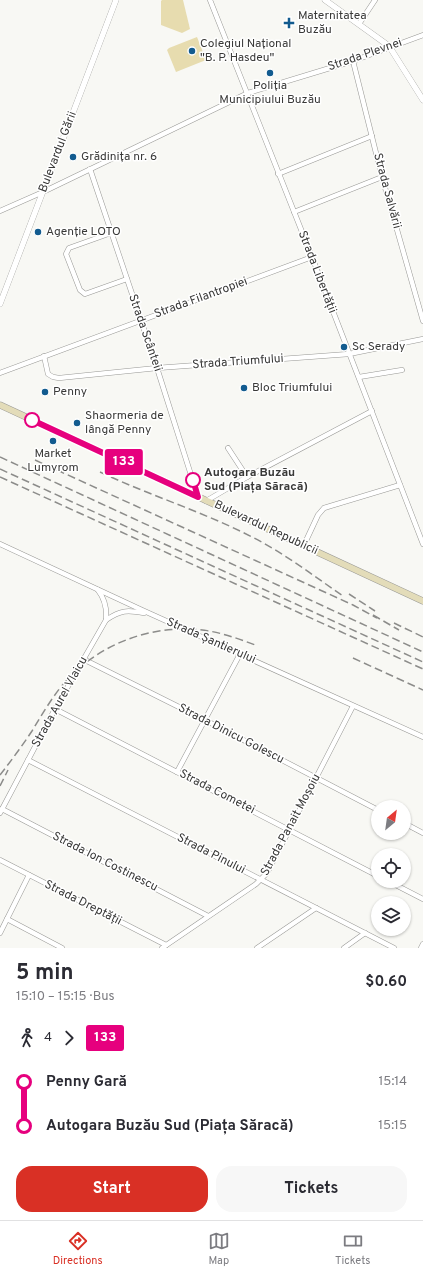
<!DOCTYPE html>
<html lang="en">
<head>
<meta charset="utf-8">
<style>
	body { margin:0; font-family:Overpass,sans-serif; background:#f7f7f7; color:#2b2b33; height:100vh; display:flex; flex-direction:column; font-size:15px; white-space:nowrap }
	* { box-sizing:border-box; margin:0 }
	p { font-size:13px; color:#7c7c81 }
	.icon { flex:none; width:22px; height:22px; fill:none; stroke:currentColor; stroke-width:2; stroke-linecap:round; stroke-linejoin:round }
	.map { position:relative; height:948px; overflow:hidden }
	.panel { display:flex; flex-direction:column; background:#fff; flex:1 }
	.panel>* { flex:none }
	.badge { padding:0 8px; border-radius:3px; font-size:14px; line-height:26px }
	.needle { width:26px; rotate:29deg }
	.fabs { position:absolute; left:371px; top:800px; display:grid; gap:8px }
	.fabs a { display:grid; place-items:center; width:40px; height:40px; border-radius:50%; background:#fff; box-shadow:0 1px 3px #0004; font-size:20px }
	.map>.badge { position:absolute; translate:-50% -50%; box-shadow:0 0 0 2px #fff }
	.legs { display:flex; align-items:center; gap:6px; height:44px; padding:0 16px; font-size:13px }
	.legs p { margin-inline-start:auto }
	.summary { display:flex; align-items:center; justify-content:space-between; height:68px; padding:0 16px }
	h1 { font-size:22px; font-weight:700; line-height:30px }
	.cta { display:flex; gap:8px; margin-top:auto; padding:8px 16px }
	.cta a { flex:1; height:46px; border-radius:16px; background:#d93025; color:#fff; font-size:16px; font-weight:700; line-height:46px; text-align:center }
	.cta a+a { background:#f7f7f7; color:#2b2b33 }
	ul { padding:0 16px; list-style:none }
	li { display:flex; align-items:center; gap:14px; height:44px; font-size:15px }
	li i { display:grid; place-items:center; width:6px; height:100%; margin:0 5px; background:currentColor }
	li i::after { content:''; width:10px; height:10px; margin:-5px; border:3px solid; border-radius:50%; background:#fff }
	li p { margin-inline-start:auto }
	li:first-child i { background:linear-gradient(#0000 50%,currentColor 0) }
	li:last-child i { background:linear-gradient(currentColor 50%,#0000 0) }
	.dock { display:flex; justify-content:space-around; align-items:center; height:56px; border-top:1px solid #e1e1e2; background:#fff; font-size:11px; color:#7c7c81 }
	.dock a { display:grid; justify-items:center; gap:2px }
	.dock .active { color:#d93025 }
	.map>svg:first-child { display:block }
</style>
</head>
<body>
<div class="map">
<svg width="423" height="948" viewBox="0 0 423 948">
	<rect width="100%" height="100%" fill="#f8f8f4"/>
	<g fill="#e7dcaf">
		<path d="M162 0H183L190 29 182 33 161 25V1Z"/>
		<path d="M197 37 206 60 176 72 167 50 169 48Z"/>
	</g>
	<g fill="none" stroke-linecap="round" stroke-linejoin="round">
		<defs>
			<g id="minor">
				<path d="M210 0 312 257 423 544"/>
				<path d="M359 24 375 0"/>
				<path d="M353 61 382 177 423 321"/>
				<path d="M90 169 157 368 198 497"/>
				<path d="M278 174 372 136"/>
				<path d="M0 211 43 192 248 93 353 61 423 35"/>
				<path d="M294 212 382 177"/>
				<path d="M111 233 69 248 66 254 80 290 85 294 127 279"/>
				<path d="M44 356 48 374 53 377 59 378 157 368 349 354 423 339"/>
				<path d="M0 373 312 257"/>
				<path d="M359 377 402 370"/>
				<path d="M228 448 247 477"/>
				<path d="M206 501 247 477 372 411"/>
				<path d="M0 544 142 610 423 737"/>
				<path d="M304 545 318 515 324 508 400 485"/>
				<path d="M106 620C121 610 127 610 144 613"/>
				<path d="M83 659 205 720 378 810"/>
				<path d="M55 709 378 876"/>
				<path d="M28 760 394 948"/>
				<path d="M177 772 240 654"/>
				<path d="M2 809 208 916"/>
				<path d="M0 813 55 709 106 620C107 608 105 599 98 590"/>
				<path d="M404 823 423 833"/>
				<path d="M0 860 166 945"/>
				<path d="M388 881 423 899"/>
				<path d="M7 919 62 948"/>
				<path d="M0 933 29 875"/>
				<path d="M162 948 256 884 267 873 353 706"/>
				<path d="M257 948 316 908"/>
				<path d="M344 948 365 933"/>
				<path d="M421 948 423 944"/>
			</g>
			<g id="tertiary">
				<path d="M325 0 389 46 423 100"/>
				<path d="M0 304 116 0"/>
			</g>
			<path id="secondary" d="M0 405 423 601"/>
		</defs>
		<use href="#minor" stroke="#989895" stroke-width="5.5"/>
		<use href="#tertiary" stroke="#989895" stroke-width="6"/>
		<use href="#secondary" stroke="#989895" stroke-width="7"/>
		<use href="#minor" stroke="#fff" stroke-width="4.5"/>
		<use href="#tertiary" stroke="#fff" stroke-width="5.5"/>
		<use href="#secondary" stroke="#e3dcb9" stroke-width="6"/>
		<g stroke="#8c8c8a" stroke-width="1.5" stroke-dasharray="8 4" stroke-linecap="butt">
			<path d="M0 457 423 652"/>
			<path d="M35 460 353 605 377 618"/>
			<path d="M0 469 423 662"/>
			<path d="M100 472C151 496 204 512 254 538 285 554 314 576 343 596"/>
			<path d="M0 477 423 669"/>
			<path d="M349 594 375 611"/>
			<path d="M373 615 399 630"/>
			<path d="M394 623 423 637"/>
			<path d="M353 658 423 690"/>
			<path d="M0 775C11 761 22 746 32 731 41 716 50 701 60 688 95 644 154 622 209 631 226 634 242 640 258 646"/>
			<path d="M0 786 8 770"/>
		</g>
	</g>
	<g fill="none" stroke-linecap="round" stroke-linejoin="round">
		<defs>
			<path id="line-1" d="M32 420 198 497 193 480"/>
		</defs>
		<use href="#line-1" stroke="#fff" stroke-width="9"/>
		<use href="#line-1" stroke="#e6007e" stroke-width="6"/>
	</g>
	<g fill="#125b8f" stroke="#fff" stroke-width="1.5">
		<path d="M287 17h4v4h4v4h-4v4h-4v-4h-4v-4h4z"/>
		<circle cx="192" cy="51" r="4"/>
		<circle cx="270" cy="73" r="4"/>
		<circle cx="73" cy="157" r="4"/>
		<circle cx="38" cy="232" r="4"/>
		<circle cx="344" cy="347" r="4"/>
		<circle cx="244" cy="388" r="4"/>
		<circle cx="45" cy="392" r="4"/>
		<circle cx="77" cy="423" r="4"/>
		<circle cx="53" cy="441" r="4"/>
	</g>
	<g fill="#fff" stroke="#e6007e" stroke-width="2">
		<circle cx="32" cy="420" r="7"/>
		<circle cx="193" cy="480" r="7"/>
	</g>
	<g text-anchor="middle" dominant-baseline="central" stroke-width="3" stroke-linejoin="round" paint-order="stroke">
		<g font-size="12" fill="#393938" stroke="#fff" text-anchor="start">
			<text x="298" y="16">Maternitatea<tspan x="298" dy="14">Buzău</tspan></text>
			<text x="200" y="44">Colegiul Național<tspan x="200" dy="14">"B. P. Hasdeu"</tspan></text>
			<text x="270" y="86" text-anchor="middle">Poliția<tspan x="270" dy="14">Municipiului Buzău</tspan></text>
			<text x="81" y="157">Grădinița nr. 6</text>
			<text x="46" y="232">Agenție LOTO</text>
			<text x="352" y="347">Sc Serady</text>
			<text x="252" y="388">Bloc Triumfului</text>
			<text x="53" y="392">Penny</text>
			<text x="85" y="416">Shaormeria de<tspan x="85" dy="14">lângă Penny</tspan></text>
			<text x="53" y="454" text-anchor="middle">Market<tspan x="53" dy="14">Lumyrom</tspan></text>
		</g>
		<g font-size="12" fill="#393938" stroke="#fff">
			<text transform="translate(365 55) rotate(-19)">Strada Plevnei</text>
			<text transform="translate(58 152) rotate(-69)">Bulevardul Gării</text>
			<text transform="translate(387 191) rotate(75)">Strada Salvării</text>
			<text transform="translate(317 272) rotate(69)">Strada Libertății</text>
			<text transform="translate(201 298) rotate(-20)">Strada Filantropiei</text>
			<text transform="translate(145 333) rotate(71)">Strada Scânteii</text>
			<text transform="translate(238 362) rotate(-4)">Strada Triumfului</text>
			<text transform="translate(266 528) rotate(25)">Bulevardul Republicii</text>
			<text transform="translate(211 641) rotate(24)">Strada Șantierului</text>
			<text transform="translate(60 702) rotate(-61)">Strada Aurel Vlaicu</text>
			<text transform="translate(231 734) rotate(27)">Strada Dinicu Golescu</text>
			<text transform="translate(217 792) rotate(27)">Strada Cometei</text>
			<text transform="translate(291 825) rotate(-62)">Strada Panait Moșoiu</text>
			<text transform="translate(211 854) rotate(27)">Strada Pinului</text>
			<text transform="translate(105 862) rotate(27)">Strada Ion Costinescu</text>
			<text transform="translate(83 903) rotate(27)">Strada Dreptății</text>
		</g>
		<g font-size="12" font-weight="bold" fill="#393938" stroke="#fff" text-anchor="start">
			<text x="204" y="473">Autogara Buzău<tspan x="204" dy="14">Sud (Piața Săracă)</tspan></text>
		</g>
	</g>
</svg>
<div class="fabs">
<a><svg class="needle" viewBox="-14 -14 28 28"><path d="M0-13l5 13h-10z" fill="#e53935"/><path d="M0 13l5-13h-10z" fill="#7c7c81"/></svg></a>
<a><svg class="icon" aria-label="locate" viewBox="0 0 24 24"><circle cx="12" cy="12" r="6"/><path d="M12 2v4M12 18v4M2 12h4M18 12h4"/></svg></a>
<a><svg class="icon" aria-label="layers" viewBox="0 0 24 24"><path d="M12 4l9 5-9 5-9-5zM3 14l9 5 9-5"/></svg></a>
</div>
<b class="badge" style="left:124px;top:462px;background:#e6007e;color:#fff">133</b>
</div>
<section class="panel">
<div class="summary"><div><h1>5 min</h1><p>15:10 – 15:15 · Bus</p></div><b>$0.60</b></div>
<div class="legs"><svg class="icon" aria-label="walk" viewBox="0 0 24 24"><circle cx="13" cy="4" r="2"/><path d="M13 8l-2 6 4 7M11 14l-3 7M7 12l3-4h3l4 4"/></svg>4<svg class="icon" aria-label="forward" viewBox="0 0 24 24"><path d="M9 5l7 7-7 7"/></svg><b class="badge" style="background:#e6007e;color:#fff">133</b></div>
<ul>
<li><i style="color:#e6007e"></i><b>Penny Gară</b><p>15:14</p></li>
<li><i style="color:#e6007e"></i><b>Autogara Buzău Sud (Piața Săracă)</b><p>15:15</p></li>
</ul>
<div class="cta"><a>Start</a><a>Tickets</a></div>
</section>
<nav class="dock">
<a class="active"><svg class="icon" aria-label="directions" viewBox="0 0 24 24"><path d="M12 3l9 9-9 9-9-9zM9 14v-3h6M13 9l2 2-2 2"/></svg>Directions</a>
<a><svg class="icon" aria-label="map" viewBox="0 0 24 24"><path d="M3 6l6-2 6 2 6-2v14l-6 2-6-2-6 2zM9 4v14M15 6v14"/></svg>Map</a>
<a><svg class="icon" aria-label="tickets" viewBox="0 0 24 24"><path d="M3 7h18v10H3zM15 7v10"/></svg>Tickets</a>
</nav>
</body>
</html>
